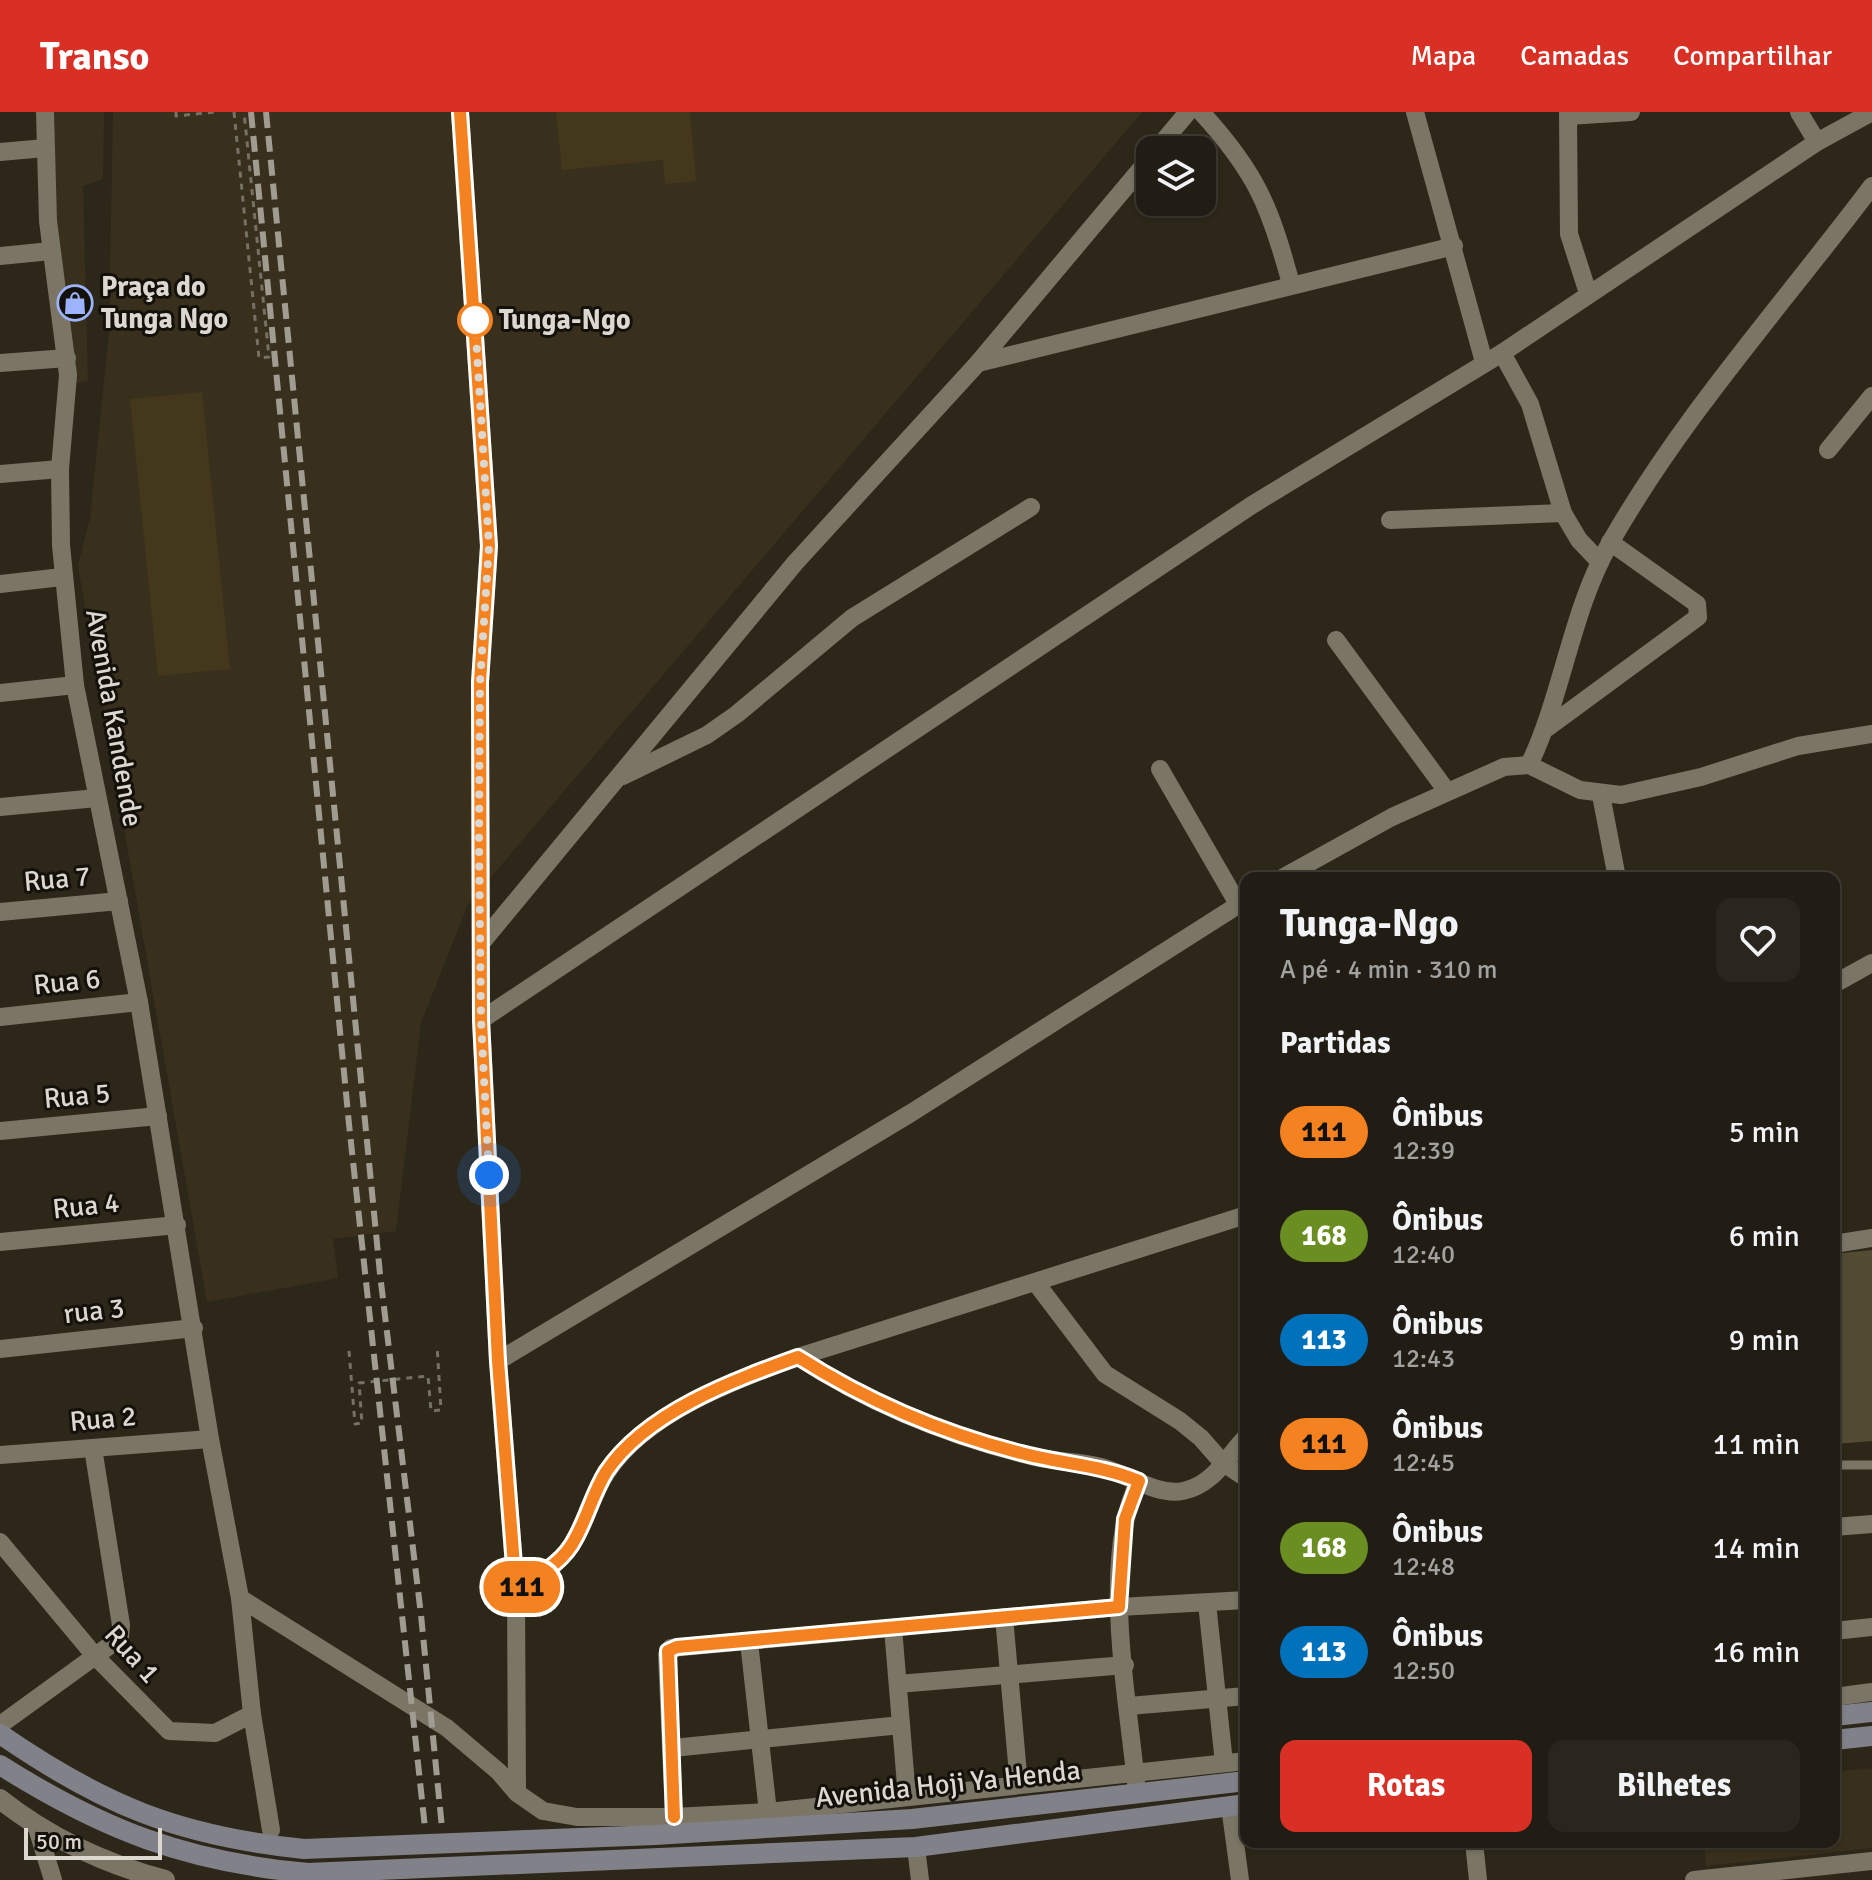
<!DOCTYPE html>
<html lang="pt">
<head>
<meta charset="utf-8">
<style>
	body { margin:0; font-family:Signika,sans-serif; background:#2a261d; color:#f1f3f6; height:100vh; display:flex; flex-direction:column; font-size:30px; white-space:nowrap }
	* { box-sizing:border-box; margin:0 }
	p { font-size:26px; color:#a2a2a0 }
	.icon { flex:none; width:44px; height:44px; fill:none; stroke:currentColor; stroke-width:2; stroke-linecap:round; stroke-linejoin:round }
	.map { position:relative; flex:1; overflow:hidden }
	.panel { position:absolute; left:1240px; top:760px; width:600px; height:976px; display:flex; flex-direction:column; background:#221d14; border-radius:16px; box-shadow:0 2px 6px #0004,0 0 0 2px #3f3b34 }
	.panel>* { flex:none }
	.badge { padding:0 16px; border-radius:26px; font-size:28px; line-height:52px }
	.tools { position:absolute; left:1136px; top:24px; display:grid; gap:16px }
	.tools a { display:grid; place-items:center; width:80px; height:80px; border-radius:16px; background:#221d14; box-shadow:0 2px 6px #0004,0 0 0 2px #3f3b34; font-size:40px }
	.scale { position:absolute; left:24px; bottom:20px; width:138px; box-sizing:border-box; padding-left:8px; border:4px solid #dcd8d0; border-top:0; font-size:22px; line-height:28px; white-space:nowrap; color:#dcd8d0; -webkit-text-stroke:6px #13110a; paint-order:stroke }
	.you { position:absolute; width:40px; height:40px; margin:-20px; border:6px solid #fff; border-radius:50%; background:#1a73e8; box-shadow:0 0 0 12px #1a73e833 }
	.map>.badge { position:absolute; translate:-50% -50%; box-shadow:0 0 0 4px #fff }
	h2 { padding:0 40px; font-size:30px; line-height:72px }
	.round { display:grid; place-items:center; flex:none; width:84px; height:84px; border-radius:16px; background:#2a261d }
	.headline { display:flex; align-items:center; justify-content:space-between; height:136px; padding:0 40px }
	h1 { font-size:38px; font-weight:800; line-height:60px }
	.action { display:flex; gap:16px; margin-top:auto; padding:16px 40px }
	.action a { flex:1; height:92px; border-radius:16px; background:#d93025; color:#fff; font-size:32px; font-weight:800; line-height:92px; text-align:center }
	.action a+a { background:#2a261d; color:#f1f3f6 }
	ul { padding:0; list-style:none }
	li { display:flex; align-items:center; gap:24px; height:104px; padding:0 40px }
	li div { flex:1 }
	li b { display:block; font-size:30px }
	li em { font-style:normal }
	li .badge { min-width:88px; font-weight:700; text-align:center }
	header { display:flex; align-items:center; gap:48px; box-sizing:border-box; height:112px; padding:0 40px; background:#d93025; color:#fff }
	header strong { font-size:38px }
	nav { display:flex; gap:44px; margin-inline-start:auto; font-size:28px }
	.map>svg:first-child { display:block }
</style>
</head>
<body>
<header>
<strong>Transo</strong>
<nav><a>Mapa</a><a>Camadas</a><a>Compartilhar</a></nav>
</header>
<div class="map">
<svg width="1872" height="1768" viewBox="0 0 1872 1768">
	<rect width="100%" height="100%" fill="#2d271a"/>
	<g fill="#38301c">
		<path d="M54 0H104L103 67 83 74 88 269 74 272 56 113Z"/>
		<path d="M113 0H1142L468 792 421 911 396 1119 333 1127 338 1166 207 1190 78 454 90 406 109 221Z"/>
		<path d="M1872 1656V1736L1706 1754 1704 1730H1834V1660Z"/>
	</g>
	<path fill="#544b33" d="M1872 1138V1329L1834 1332V1142Z"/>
	<g fill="#43381b">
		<path d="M556 0H690L696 69 665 72 663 48 562 58Z"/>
		<path d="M202 280 230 557 158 564 130 287Z"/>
	</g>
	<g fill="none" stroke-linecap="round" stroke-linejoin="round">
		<g stroke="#767166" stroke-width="3" stroke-dasharray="6 6" stroke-linecap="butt">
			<path d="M176 0V4L215 0"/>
			<path d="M234 0 259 246 269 245 244 0"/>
			<path d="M349 1239 355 1312 362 1311 359 1271 428 1264 431 1299 441 1298 437 1233"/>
		</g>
		<path stroke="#7b7565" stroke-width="9" d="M1834 1353H1872"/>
		<g stroke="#7b7565" stroke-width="18">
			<path d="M45 0 48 109 68 263 60 357 61 433 75 573 139 890 210 1327 240 1486 252 1602 271 1718"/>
			<path d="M460 0 489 434 480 570 481 908 498 1249 516 1479 517 1681"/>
			<path d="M1201 0C1256 60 1270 94 1291 172"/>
			<path d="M1415 0 1484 250"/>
			<path d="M1568 0 1569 122 1588 181"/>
			<path d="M1799 0 1817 30"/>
			<path d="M1568 4 1631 0"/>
			<path d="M1156 38 1188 0"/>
			<path d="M0 40 45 36"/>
			<path d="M0 144 51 139"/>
			<path d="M1502 241 1530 292 1563 401 1579 428 1600 450"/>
			<path d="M0 251 67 246"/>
			<path d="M978 251 1454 134"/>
			<path d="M1828 338 1872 284"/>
			<path d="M0 362 60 357"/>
			<path d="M1390 408 1563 401"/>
			<path d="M0 472 62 465"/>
			<path d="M1336 528 1446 678"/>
			<path d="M0 581 75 573"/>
			<path d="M1547 616 1698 505 1697 492 1610 430"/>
			<path d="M1529 653C1563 582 1571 499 1610 431 1683 303 1784 191 1872 74"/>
			<path d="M1160 657 1238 792"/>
			<path d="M623 664 707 623 737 602 852 506 1031 395"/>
			<path d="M1601 683 1617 766"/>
			<path d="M0 695 97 686"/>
			<path d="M1282 766 1392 705 1504 655 1529 653 1580 678 1621 683 1701 665 1798 634 1872 622"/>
			<path d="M0 800 119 789"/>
			<path d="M482 830 795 451 978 251 1150 46"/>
			<path d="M1834 872 1872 851"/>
			<path d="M0 905 139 890"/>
			<path d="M481 908 1252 393 1502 241 1817 30 1872 0"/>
			<path d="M0 1019 158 1004"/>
			<path d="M0 1130 177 1113"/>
			<path d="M1834 1132 1872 1126"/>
			<path d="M1036 1171 1105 1262 1180 1309 1201 1326 1222 1350 1246 1366"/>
			<path d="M0 1237 194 1216"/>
			<path d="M798 1245C870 1292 951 1325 1035 1345 1057 1350 1080 1349 1101 1355 1127 1362 1156 1384 1183 1379 1213 1373 1226 1346 1246 1325"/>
			<path d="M498 1249 911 1001 1246 788"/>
			<path d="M0 1343 210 1327"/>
			<path d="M1834 1415 1872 1412"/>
			<path d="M0 1430 95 1544 169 1619 215 1621 252 1602"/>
			<path d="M516 1479C537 1464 563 1451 575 1427 587 1406 593 1381 607 1360 646 1300 734 1269 798 1245L1246 1103"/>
			<path d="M240 1486 447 1616 499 1660 517 1681 543 1699 577 1705H674L768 1700 1246 1649"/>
			<path d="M1207 1491 1224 1651"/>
			<path d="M1004 1505 1019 1673"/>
			<path d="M893 1516 907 1685"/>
			<path d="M1834 1519 1872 1515"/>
			<path d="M749 1530 768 1700"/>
			<path d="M898 1572 1125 1553"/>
			<path d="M1834 1585 1872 1580"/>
			<path d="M1129 1594 1246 1584"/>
			<path d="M0 1613 120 1526 121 1513 93 1336"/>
			<path d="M673 1636 901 1613"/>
			<path d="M1136 1671C1128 1587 1100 1445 1139 1369"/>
			<path d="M1230 1694 1240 1768"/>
			<path d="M674 1705 667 1543 671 1536 1119 1495 1246 1488"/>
			<path d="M37 1716 53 1768"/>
			<path d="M1474 1730 1478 1768"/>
			<path d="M916 1735 920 1768"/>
			<path d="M1694 1768 1872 1749"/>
		</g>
		<path stroke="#7b7565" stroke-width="20" d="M0 1687C48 1725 106 1752 165 1768"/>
		<g stroke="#818289" stroke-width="20">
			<path d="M1834 1604 1872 1600"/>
			<path d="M0 1622C103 1693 178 1724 304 1737L655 1723 912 1707 1246 1669"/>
			<path d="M1834 1628 1872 1624"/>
			<path d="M0 1653C103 1718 186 1750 308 1761L916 1735 1246 1692"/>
		</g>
		<g stroke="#a19c92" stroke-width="6" stroke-dasharray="16 8" stroke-linecap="butt">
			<path d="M251 0 349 1012 425 1716"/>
			<path d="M266 0 380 1162 421 1503 442 1716"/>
		</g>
	</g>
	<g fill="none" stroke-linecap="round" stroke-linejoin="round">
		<defs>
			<path id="line" d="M460 0 489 434 480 570 481 908 498 1249 516 1479C537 1464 563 1451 575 1427 587 1406 593 1381 606 1360 646 1300 734 1268 798 1245 867 1289 942 1321 1021 1341 1062 1352 1101 1353 1139 1369L1125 1407 1119 1495 677 1535 668 1539 674 1705"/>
		</defs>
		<use href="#line" stroke="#fff" stroke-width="18"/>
		<use href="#line" stroke="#f58220" stroke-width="12"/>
		<path stroke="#dcd8d0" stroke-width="8" stroke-dasharray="0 14.4" d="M475 208 489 434 480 570 479 727 481 908 489 1063"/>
	</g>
	<defs>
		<symbol id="shop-ring" viewBox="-11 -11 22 22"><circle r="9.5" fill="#13110a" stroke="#9db4fd" stroke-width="1.5"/><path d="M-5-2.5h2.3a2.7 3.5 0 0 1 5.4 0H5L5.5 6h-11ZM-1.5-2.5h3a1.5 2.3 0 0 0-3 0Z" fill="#9db4fd"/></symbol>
	</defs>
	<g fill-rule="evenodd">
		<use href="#shop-ring" x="55" y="171" width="40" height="40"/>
	</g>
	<circle fill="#fff" stroke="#f58220" stroke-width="4" cx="475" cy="208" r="16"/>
	<g text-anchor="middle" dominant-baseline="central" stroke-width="6" stroke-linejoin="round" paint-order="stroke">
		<g font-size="28" font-weight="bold" fill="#dcd8d0" stroke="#13110a" text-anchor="start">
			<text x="101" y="175">Praça do<tspan x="101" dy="32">Tunga Ngo</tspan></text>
		</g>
		<g font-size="28" font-weight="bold" fill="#dcd8d0" stroke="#13110a" text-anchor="start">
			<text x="499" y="208">Tunga-Ngo</text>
		</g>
		<g font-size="28" fill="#dcd8d0" stroke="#13110a">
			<text transform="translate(114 606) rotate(80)">Avenida Kandende</text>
			<text transform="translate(57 767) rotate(-5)">Rua 7</text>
			<text transform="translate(67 870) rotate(-6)">Rua 6</text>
			<text transform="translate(77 984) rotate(-5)">Rua 5</text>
			<text transform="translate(86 1094) rotate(-6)">Rua 4</text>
			<text transform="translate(94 1199) rotate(-6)">rua 3</text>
			<text transform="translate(103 1307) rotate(-5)">Rua 2</text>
			<text transform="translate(132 1542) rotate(48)">Rua 1</text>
			<text transform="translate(948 1672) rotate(-6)">Avenida Hoji Ya Henda</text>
		</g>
	</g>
</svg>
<div class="tools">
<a><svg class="icon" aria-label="layers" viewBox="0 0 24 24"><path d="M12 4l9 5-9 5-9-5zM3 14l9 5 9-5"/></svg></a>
</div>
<div class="scale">50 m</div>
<div class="you" style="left:489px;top:1063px"></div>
<b class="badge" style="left:522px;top:1475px;background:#f58220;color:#111">111</b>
<section class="panel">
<div class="headline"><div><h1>Tunga-Ngo</h1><p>A pé · 4 min · 310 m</p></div><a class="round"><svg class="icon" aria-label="heart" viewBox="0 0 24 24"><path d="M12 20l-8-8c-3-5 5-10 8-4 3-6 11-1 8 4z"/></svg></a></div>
<h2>Partidas</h2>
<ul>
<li><span class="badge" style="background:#f58220;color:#111">111</span><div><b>Ônibus</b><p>12:39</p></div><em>5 min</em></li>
<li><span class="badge" style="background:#6b8e23;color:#fff">168</span><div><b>Ônibus</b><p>12:40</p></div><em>6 min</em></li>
<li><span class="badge" style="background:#0072bc;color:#fff">113</span><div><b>Ônibus</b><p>12:43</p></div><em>9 min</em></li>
<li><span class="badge" style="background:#f58220;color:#111">111</span><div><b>Ônibus</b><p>12:45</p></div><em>11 min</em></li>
<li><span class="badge" style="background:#6b8e23;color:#fff">168</span><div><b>Ônibus</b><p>12:48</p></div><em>14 min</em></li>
<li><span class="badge" style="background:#0072bc;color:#fff">113</span><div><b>Ônibus</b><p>12:50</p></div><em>16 min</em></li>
</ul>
<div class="action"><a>Rotas</a><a>Bilhetes</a></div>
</section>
</div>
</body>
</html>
